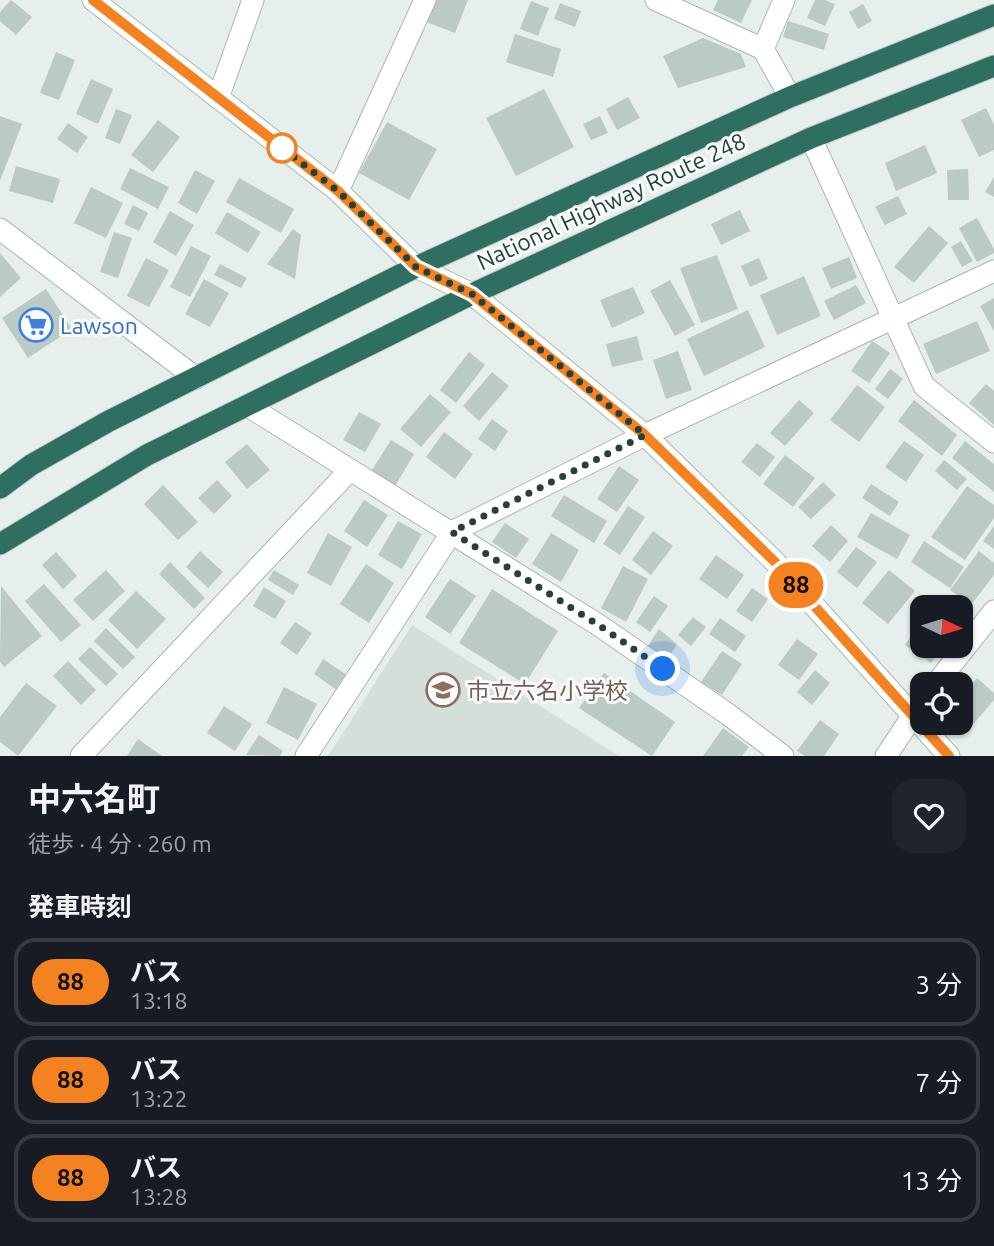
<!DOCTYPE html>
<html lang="ja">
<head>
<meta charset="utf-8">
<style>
	body { margin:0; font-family:Ubuntu,"Noto Sans JP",sans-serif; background:#20242c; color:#f1f3f6; height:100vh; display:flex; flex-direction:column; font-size:26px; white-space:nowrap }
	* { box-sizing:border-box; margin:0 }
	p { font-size:23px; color:#9ea1a6 }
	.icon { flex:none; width:38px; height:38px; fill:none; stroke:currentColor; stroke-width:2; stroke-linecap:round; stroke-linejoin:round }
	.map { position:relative; height:756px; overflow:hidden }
	.sheet { display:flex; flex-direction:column; background:#171b24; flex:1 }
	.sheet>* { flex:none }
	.badge { padding:0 14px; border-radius:23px; font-size:24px; line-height:46px }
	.needle { width:46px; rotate:94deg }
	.buttons { position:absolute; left:910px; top:595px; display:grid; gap:14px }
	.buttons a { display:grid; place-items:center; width:63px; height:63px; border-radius:14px; background:#171b24; box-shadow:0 2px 5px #0004; font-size:35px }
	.you { position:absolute; width:35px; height:35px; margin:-18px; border:5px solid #fff; border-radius:50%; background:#1a73e8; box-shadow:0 0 0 10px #1a73e833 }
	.map>.badge { position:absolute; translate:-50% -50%; box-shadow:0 0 0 4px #fff }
	h2 { padding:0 28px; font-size:26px; line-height:63px }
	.round { display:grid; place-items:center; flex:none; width:74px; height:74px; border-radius:21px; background:#20242c }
	.overview { display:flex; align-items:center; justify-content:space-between; height:119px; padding:0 28px }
	h1 { font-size:33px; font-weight:700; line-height:52px }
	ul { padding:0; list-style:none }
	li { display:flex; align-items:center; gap:21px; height:88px; margin:0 14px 10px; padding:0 14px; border:4px solid #363941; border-radius:21px }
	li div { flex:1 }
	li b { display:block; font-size:26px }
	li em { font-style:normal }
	li .badge { min-width:77px; font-weight:700; text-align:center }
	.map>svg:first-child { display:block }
</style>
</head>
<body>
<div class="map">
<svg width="994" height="756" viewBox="0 0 994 756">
	<rect width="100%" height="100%" fill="#e6efeb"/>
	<path fill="#d4dfda" d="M412 625 619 756H328Z"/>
	<g fill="#bbcac4">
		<path d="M11 0 32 17 16 35 0 21V12Z"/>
		<path d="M429 0H468L455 33 421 20Z"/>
		<path d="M718 0H752L741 23 713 10Z"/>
		<path d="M815 0H825L835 4 825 26 807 18Z"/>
		<path d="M531 1 549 8 538 36 520 29Z"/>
		<path d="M560 3 581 11 575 27 554 19Z"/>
		<path d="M863 4 872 21 858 29 849 12Z"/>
		<path d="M788 21 829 34 824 50 783 37Z"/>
		<path d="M515 34 561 49 553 77 506 62Z"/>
		<path d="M703 38 741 54 746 67 678 88 663 56Z"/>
		<path d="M56 52 75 60 59 100 40 93Z"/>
		<path d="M91 79 113 89 98 124 76 114Z"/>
		<path d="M544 89 574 147 516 176 486 118Z"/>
		<path d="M628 97 640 118 617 130 606 109Z"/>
		<path d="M986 108 994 125V150L979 157 961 120Z"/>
		<path d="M116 109 132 115 120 144 105 138Z"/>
		<path d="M0 116 22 124 0 181Z"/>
		<path d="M600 116 608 133 591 140 583 124Z"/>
		<path d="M158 120 180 137 153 172 131 155Z"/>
		<path d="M387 122 437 149 409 200 359 173Z"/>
		<path d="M68 123 88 137 77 153 57 139Z"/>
		<path d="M925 145 937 173 896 191 885 163Z"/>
		<path d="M16 166 60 179 53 203 9 191Z"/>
		<path d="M130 168 169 187 158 209 120 189Z"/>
		<path d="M968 169 969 200H948L947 170Z"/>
		<path d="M195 170 215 181 197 214 178 203Z"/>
		<path d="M994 177V197L985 192Z"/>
		<path d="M239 178 294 209 281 233 226 202Z"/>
		<path d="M91 187 123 203 106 238 74 223Z"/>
		<path d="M898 196 907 214 885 225 875 207Z"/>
		<path d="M133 205 148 213 139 231 124 224Z"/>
		<path d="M740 210 750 231 721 245 711 224Z"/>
		<path d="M170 211 194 225 176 256 153 242Z"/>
		<path d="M227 212 261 232 248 253 215 233Z"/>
		<path d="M977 218 994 249V253L977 262 959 228Z"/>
		<path d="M929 226 948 243 914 283 894 267Z"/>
		<path d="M293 229 301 235 295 279 267 264Z"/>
		<path d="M114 232 132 238 118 278 100 272Z"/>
		<path d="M961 241 973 261 962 267 951 247Z"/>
		<path d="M191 246 211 256 190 297 170 287Z"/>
		<path d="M0 253 21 278 0 297Z"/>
		<path d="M717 255 738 309 701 323 680 268Z"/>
		<path d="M849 257 857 278 831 289 822 268Z"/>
		<path d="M146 258 169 270 149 307 127 296Z"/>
		<path d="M759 258 768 279 750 287 741 266Z"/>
		<path d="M220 264 247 278 241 288 214 275Z"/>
		<path d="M804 276 821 316 777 335 760 295Z"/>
		<path d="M204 279 229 293 210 327 185 314Z"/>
		<path d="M670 280 695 325 675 336 650 291Z"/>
		<path d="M856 285 866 303 834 320 824 301Z"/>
		<path d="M633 287 645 313 612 328 600 300Z"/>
		<path d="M46 289 72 329 28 358 2 318Z"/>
		<path d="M994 298V331L980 306Z"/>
		<path d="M748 310 765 347 704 376 687 339Z"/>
		<path d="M977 321 990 351 936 374 923 344Z"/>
		<path d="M637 336 643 360 612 367 606 344Z"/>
		<path d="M872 341 890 353 869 383 851 371Z"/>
		<path d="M678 351 692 390 666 399 653 360Z"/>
		<path d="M469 352 485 365 456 403 440 390Z"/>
		<path d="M890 369 903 379 888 399 875 389Z"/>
		<path d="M492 372 509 386 479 421 463 406Z"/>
		<path d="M986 384 994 391V425L969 403Z"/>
		<path d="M857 385 885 407 859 442 830 420Z"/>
		<path d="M430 394 451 412 421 447 400 429Z"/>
		<path d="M799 400 814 413 785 446 770 433Z"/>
		<path d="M914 400 957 435 942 456 898 421Z"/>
		<path d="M359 412 381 424 365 452 343 440Z"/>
		<path d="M492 419 508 431 495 451 478 439Z"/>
		<path d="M444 432 473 454 455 479 426 457Z"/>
		<path d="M391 440 414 454 394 488 370 473Z"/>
		<path d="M904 441 924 455 906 482 885 467Z"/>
		<path d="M965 441 994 464V492L952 458Z"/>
		<path d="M757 443 775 457 760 477 741 462Z"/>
		<path d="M247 444 270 470 247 489 225 462Z"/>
		<path d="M785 455 815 478 793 507 763 484Z"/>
		<path d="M944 460 967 479 957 490 935 471Z"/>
		<path d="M619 466 639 480 617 512 597 499Z"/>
		<path d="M217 480 232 496 214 514 198 498Z"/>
		<path d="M823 482 836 495 811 519 798 507Z"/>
		<path d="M871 484 899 502 890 516 862 498Z"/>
		<path d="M163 485 198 522 178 540 144 504Z"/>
		<path d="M967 486 994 505V518L965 560 931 537Z"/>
		<path d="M564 495 607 521 594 543 551 516Z"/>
		<path d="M364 500 388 515 367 547 344 531Z"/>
		<path d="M628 506 645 517 620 555 603 544Z"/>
		<path d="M871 513 910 535 897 559 857 537Z"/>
		<path d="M398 521 422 534 402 569 378 555Z"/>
		<path d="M505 523 529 539 516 558 492 542Z"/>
		<path d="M831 525 848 541 830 562 812 546Z"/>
		<path d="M994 526V549L983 541Z"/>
		<path d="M653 531 673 546 651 575 632 560Z"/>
		<path d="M328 533 352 547 331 586 307 573Z"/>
		<path d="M551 533 579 550 561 582 532 564Z"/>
		<path d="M924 541 964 567 950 588 911 562Z"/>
		<path d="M856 547 877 562 857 588 837 572Z"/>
		<path d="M200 551 223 572 208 588 186 567Z"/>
		<path d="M979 551 994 563V575L971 605 950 590Z"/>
		<path d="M56 552 77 576 63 589 42 565Z"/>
		<path d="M716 555 744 575 727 599 699 579Z"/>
		<path d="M170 562 205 598 194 609 159 574Z"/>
		<path d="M366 564 394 583 369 623 340 604Z"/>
		<path d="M623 566 648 579 626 622 601 608Z"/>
		<path d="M106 570 125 591 93 621 73 600Z"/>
		<path d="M274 570 299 585 293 595 268 580Z"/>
		<path d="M889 570 915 591 888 624 862 603Z"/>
		<path d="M450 579 476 596 450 634 425 617Z"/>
		<path d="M44 584 81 625 61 642 25 601Z"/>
		<path d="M1 586 42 636 4 667 0 662Z"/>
		<path d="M264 587 286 601 275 619 253 606Z"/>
		<path d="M752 588 768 599 752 622 736 611Z"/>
		<path d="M492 589 558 631 525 684 459 643Z"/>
		<path d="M136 591 166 619 137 649 108 620Z"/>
		<path d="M654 596 668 606 650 632 636 622Z"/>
		<path d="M693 617 706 627 691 646 678 635Z"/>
		<path d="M720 618 746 636 735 652 709 634Z"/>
		<path d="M922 620V646H943L931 663 905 645Z"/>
		<path d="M295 622 312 633 297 655 280 643Z"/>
		<path d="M106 628 135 657 123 669 94 641Z"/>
		<path d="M659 629 677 644 666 662 647 647Z"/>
		<path d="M797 639 818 654 799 680 778 665Z"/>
		<path d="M90 647 118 674 106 686 78 659Z"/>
		<path d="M722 651 742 664 722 695 701 682Z"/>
		<path d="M323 659 347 675 337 690 314 674Z"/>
		<path d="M68 661 96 690 81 705 53 676Z"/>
		<path d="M815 670 830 683 812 705 797 692Z"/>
		<path d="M604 673 675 722 652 756 579 708Z"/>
		<path d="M977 678 994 693V700L969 729 961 721V697Z"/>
		<path d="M26 683 57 706 18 756 0 742V717Z"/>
		<path d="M284 687 317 704 298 740 266 723Z"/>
		<path d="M224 706 252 724 235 751 207 733Z"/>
		<path d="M820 720 839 734 824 756H805L797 751Z"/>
		<path d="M723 728 749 747 742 756H703Z"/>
		<path d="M259 735 283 751 280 756 246 755Z"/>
		<path d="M138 739 162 756H127Z"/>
	</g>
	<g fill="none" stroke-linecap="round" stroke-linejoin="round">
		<defs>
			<g id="street">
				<path d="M656 0 763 49 790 97"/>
				<path d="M763 49 784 0"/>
				<path d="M218 98 253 0"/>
				<path d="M811 138 924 386 994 442"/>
				<path d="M338 191 425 0"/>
				<path d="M0 229 196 378"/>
				<path d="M248 406 597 624 729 715 783 756"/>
				<path d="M645 435 994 271"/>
				<path d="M936 684 994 611"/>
				<path d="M81 756 349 471"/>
				<path d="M886 756 922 702"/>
			</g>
			<g id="secondary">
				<path d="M93 0 338 191 416 267 472 294 645 435 774 561 949 756"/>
				<path d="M306 756 452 532 645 435"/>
			</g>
			<g id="highway">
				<path d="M0 488 31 465 109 421 416 267 790 97 994 15"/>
				<path d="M0 544 147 455 472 294 811 138 994 66"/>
			</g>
		</defs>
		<use href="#street" stroke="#a8b8b2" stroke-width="23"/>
		<use href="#secondary" stroke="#a4bbb3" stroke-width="23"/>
		<use href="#highway" stroke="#c2cac8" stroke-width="23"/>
		<use href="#street" stroke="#fff" stroke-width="21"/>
		<use href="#secondary" stroke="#fff" stroke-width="21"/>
		<use href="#highway" stroke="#2f6f62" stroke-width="21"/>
	</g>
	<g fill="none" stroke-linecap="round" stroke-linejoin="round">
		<defs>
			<path id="line" d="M93 0 338 191 416 267 472 294 645 435 774 561 949 756"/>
		</defs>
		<use href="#line" stroke="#fff" stroke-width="16"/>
		<use href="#line" stroke="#f58220" stroke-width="10"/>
		<path stroke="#24423a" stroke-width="7" stroke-dasharray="0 12.6" d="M282 148 278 145 338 191 416 267 472 294 645 435 452 532 597 624 663 669"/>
	</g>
	<defs>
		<symbol id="supermarket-ring" viewBox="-11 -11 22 22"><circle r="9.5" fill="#f7fbf9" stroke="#3f7fe0" stroke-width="1.5"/><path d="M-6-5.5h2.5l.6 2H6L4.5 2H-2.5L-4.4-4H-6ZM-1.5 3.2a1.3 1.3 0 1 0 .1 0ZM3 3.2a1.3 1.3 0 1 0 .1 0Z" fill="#3f7fe0"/></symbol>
		<symbol id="school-ring" viewBox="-11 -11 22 22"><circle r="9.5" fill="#f7fbf9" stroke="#8d6e63" stroke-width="1.5"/><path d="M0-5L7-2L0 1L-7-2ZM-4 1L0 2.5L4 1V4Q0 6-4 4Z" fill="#8d6e63"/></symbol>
	</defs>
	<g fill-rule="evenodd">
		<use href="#supermarket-ring" x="17" y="306" width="38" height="38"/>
		<use href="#school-ring" x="424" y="671" width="38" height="38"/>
	</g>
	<circle fill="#fff" stroke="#f58220" stroke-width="3.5" cx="282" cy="148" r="14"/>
	<g text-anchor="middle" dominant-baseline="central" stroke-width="6" stroke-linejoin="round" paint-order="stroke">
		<g font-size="23" fill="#24423a" stroke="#f7fbf9">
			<text transform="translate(611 201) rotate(-25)">National Highway Route 248</text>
		</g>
		<g font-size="23" fill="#366cbe" stroke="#f7fbf9" text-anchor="start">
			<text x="60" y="325">Lawson</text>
		</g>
		<g font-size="23" fill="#785e54" stroke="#f7fbf9" text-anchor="start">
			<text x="467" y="690">市立六名小学校</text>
		</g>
	</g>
</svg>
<div class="buttons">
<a><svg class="needle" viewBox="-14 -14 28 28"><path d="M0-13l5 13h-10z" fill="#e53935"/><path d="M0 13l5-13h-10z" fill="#9ea1a6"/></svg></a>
<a><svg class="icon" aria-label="locate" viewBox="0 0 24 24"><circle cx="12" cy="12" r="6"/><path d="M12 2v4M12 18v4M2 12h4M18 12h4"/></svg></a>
</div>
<div class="you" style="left:663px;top:669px"></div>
<b class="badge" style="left:796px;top:585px;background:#f58220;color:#111">88</b>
</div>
<section class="sheet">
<div class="overview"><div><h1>中六名町</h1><p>徒歩 · 4 分 · 260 m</p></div><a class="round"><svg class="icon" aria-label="heart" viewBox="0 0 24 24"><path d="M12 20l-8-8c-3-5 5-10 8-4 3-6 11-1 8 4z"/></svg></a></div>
<h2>発車時刻</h2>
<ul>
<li><span class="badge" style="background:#f58220;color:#111">88</span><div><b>バス</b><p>13:18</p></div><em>3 分</em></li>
<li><span class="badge" style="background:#f58220;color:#111">88</span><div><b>バス</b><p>13:22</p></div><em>7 分</em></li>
<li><span class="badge" style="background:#f58220;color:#111">88</span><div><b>バス</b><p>13:28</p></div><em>13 分</em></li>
</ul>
</section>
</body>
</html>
